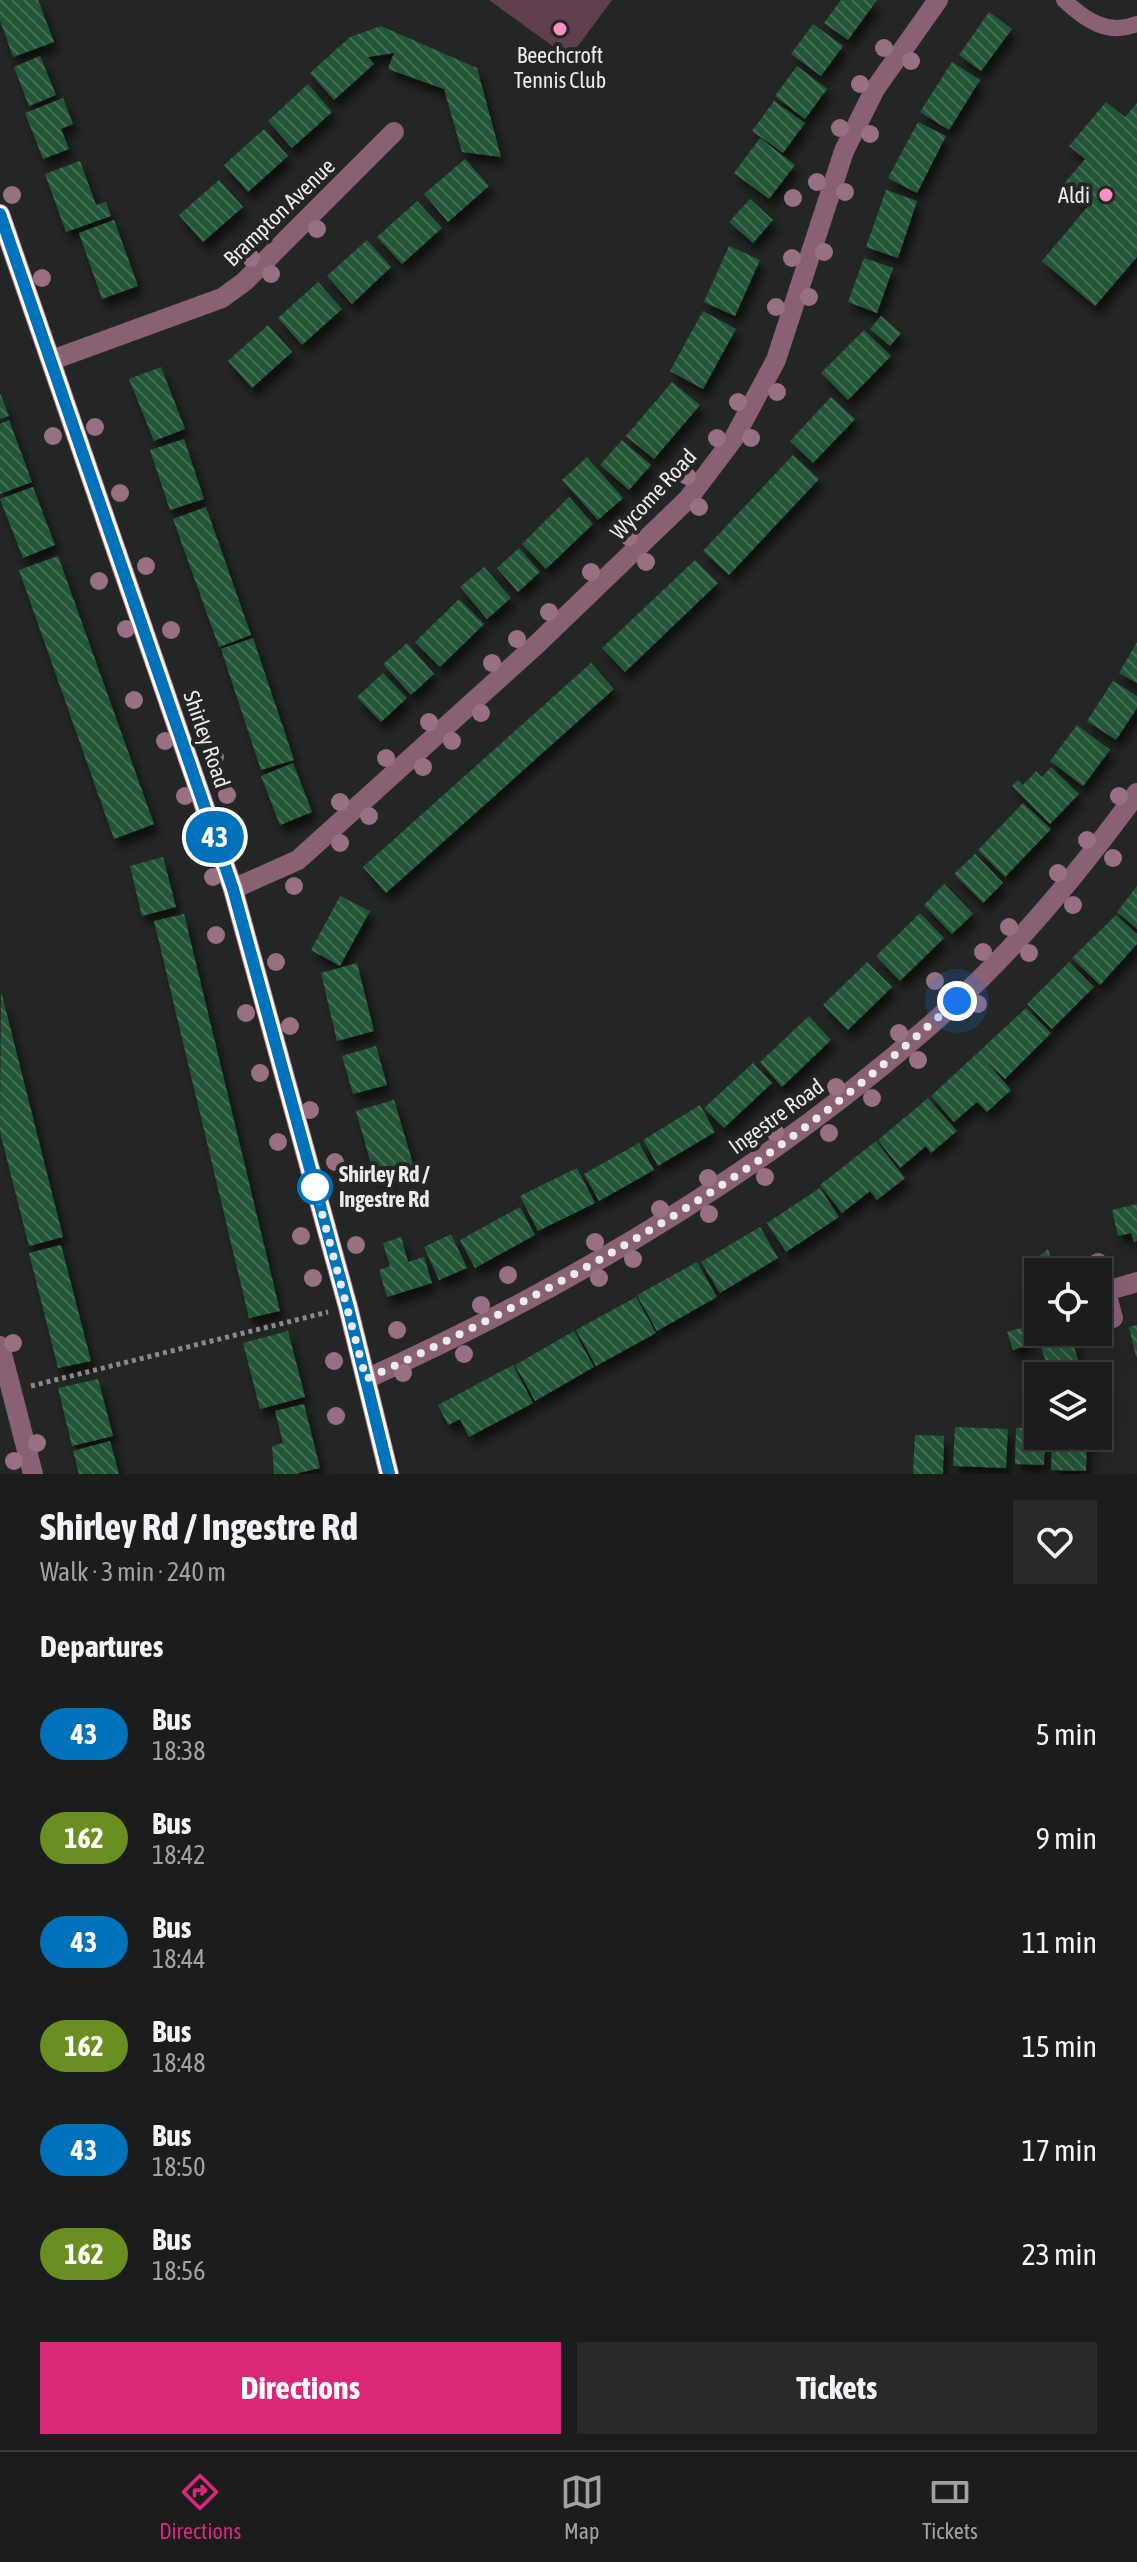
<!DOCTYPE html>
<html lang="en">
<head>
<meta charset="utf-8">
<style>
	body { margin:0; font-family:"Asap Condensed",sans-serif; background:#282929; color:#f1f3f6; height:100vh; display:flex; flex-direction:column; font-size:30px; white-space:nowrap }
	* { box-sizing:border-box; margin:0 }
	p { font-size:26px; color:#a0a1a3 }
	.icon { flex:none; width:44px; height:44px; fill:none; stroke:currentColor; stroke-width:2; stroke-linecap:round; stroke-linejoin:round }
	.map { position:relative; height:1474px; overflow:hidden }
	.details { display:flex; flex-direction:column; background:#1b1c1c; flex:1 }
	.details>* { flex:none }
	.badge { padding:0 16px; border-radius:26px; font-size:28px; line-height:52px }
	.controls { position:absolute; left:1024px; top:1258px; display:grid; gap:16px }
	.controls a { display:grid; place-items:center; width:88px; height:88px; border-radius:0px; background:#1b1c1c; box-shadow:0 8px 32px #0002,0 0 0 2px #393a3b; font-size:40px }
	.you { position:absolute; width:40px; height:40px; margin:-20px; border:6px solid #fff; border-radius:50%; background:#1a73e8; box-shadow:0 0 0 12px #1a73e833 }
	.map>.badge { position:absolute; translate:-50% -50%; box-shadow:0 0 0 4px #fff }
	h2 { padding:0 40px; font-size:30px; line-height:72px }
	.round { display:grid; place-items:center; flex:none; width:84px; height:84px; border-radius:0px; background:#282929 }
	.overview { display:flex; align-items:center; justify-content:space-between; height:136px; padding:0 40px }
	h1 { font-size:38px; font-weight:700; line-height:60px }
	.primary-button { display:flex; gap:16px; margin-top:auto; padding:16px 40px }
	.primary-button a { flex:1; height:92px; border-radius:0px; background:#db2777; color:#fff; font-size:32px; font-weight:700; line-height:92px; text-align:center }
	.primary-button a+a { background:#282929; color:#f1f3f6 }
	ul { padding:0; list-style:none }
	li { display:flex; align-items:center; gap:24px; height:104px; padding:0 40px }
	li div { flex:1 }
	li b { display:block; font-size:30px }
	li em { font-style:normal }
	li .badge { min-width:88px; font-weight:700; text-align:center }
	.tabs { display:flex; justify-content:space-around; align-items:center; height:112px; border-top:2px solid #393a3b; background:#1b1c1c; font-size:22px; color:#a0a1a3 }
	.tabs a { display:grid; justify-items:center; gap:4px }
	.tabs .on { color:#db2777 }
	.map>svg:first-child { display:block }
</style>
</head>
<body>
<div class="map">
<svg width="1137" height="1474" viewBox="0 0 1137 1474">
	<defs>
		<pattern id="building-back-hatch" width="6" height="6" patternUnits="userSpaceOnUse" patternTransform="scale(2)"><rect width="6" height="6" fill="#245637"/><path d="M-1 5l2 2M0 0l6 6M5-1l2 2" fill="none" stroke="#446e54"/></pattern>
		<filter id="shadow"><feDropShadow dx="5" dy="9" stdDeviation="4" flood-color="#0009"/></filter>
	</defs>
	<rect width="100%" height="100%" fill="#242625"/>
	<path fill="#5f3f4e" d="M489 0H612L569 58Z"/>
	<g fill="url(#building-back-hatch)" filter="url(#shadow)">
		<path d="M0 0H38L54 42 13 57 0 20Z"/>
		<path d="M841 0H877L848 40 824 23Z"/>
		<path d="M989 12 1012 29 981 71 959 55Z"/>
		<path d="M813 24 843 46 821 76 791 54Z"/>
		<path d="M381 26 477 68 501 157 462 152 444 89 388 69 394 53 368 57 374 64 334 100 310 73 350 37Z"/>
		<path d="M40 56 56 95 29 106 14 67Z"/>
		<path d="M952 62 980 80 949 130 920 112Z"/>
		<path d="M797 66 827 89 805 119 775 96Z"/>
		<path d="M308 84 332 112 292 148 268 121Z"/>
		<path d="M63 98 73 124 61 129 69 149 43 159 25 113Z"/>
		<path d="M774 101 805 123 783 153 752 131Z"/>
		<path d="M1106 102 1125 117 1137 103V257L1095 306 1042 261 1088 206 1063 185 1085 159 1069 146Z"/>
		<path d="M918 122 946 136 917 193 888 178Z"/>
		<path d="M264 129 288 156 248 192 224 165Z"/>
		<path d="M760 138 795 165 769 199 734 173Z"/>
		<path d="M465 159 489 186 448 222 424 194Z"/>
		<path d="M80 161 96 205 106 202 111 216 66 232 45 174Z"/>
		<path d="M219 180 243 207 203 242 179 215Z"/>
		<path d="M886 190 917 201 898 258 866 247Z"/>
		<path d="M750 199 773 220 753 243 729 222Z"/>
		<path d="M417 201 442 228 402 264 377 237Z"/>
		<path d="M114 220 138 286 102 299 79 233Z"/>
		<path d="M367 240 391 267 352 304 327 276Z"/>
		<path d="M729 246 760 260 735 316 704 302Z"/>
		<path d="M864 258 893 268 877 313 848 302Z"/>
		<path d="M318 282 342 309 302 345 278 318Z"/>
		<path d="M703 311 736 329 703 389 670 371Z"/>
		<path d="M881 316 901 333 890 346 870 329Z"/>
		<path d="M268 325 292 352 252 388 228 361Z"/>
		<path d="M864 330 891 356 848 400 821 373Z"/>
		<path d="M161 367 185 429 154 441 129 379Z"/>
		<path d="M672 382 700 405 654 459 626 436Z"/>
		<path d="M0 393 9 416 0 419Z"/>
		<path d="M831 397 855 419 813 463 790 441Z"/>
		<path d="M9 420 32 482 0 494V424Z"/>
		<path d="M184 439 204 499 170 510 150 450Z"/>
		<path d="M622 440 651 465 629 490 600 465Z"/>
		<path d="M793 455 819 479 729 575 703 551Z"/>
		<path d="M587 457 623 498 598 520 562 480Z"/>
		<path d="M33 487 55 545 23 558 0 499Z"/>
		<path d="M569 497 593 524 546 569 522 544Z"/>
		<path d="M206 507 251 635 219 647 173 519Z"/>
		<path d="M519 548 540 572 518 592 497 568Z"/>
		<path d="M58 556 154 824 114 839 19 570Z"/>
		<path d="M695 560 718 583 625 672 602 648Z"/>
		<path d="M484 567 511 598 487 619 460 587Z"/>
		<path d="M459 599 484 624 440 667 415 642Z"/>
		<path d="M253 638 294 760 261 770 221 649Z"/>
		<path d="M1137 642V683L1119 673Z"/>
		<path d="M407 643 434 674 411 695 383 664Z"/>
		<path d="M591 663 614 689 386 893 363 867Z"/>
		<path d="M383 673 407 698 381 722 357 697Z"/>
		<path d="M1113 681 1137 696V708L1116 740 1087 721Z"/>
		<path d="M1077 725 1110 750 1083 786 1050 761Z"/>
		<path d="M293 763 312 812 280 825 261 776Z"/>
		<path d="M1051 767 1079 794 1050 824 1012 786 1018 780 1023 785 1036 771 1042 777Z"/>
		<path d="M1023 803 1051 829 1005 877 978 850Z"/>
		<path d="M975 854 1003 883 983 903 954 874Z"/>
		<path d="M163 857 176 907 142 916 130 866Z"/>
		<path d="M944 884 973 914 952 934 924 905Z"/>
		<path d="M1137 886V929L1117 912Z"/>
		<path d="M340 896 370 911 340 966 311 950Z"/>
		<path d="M920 913 944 938 900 981 876 956Z"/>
		<path d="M184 914 280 1311 249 1318 154 921Z"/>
		<path d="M1116 915 1137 934V944L1100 985 1072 958Z"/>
		<path d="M867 962 892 987 848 1030 823 1005Z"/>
		<path d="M1069 962 1094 987 1052 1029 1027 1004Z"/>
		<path d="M357 963 374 1031 337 1041 321 973Z"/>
		<path d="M1 991 63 1237 29 1246 0 1132Z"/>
		<path d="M1026 1008 1051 1033 1005 1079 987 1062 1011 1090 987 1112 977 1102 954 1122 931 1096Z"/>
		<path d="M809 1016 831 1040 782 1087 760 1062Z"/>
		<path d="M376 1046 387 1085 353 1094 342 1056Z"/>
		<path d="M753 1063 772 1083 724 1128 704 1108Z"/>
		<path d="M928 1098 957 1131 931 1153 926 1146 900 1168 878 1140Z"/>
		<path d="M394 1100 414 1167 375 1178 356 1111Z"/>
		<path d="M700 1105 715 1132 658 1166 643 1140Z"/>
		<path d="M876 1141 905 1178 877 1200 870 1191 842 1213 820 1185Z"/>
		<path d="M639 1143 654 1170 599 1201 584 1174Z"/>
		<path d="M577 1168 595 1203 538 1231 520 1196Z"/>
		<path d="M820 1188 839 1217 786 1252 767 1223Z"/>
		<path d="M1137 1204V1241L1134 1242 1131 1233 1118 1236 1112 1210Z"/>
		<path d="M520 1207 535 1235 475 1268 460 1240Z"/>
		<path d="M760 1227 778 1258 720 1293 701 1262Z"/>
		<path d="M451 1234 467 1268 439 1280 424 1247Z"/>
		<path d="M401 1237 408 1262 424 1257 432 1283 387 1297 379 1270 390 1266 383 1243Z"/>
		<path d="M61 1245 91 1361 58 1368 29 1253Z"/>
		<path d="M1048 1249 1055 1272H1036L1034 1261Z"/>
		<path d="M697 1262 717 1297 657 1331 637 1295Z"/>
		<path d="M1038 1277V1332H1037L1023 1282Z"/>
		<path d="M636 1297 656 1333 596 1366 576 1330Z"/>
		<path d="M1137 1325V1357H1136L1129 1327Z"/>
		<path d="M1024 1327 1029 1345 1013 1350 1007 1332Z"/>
		<path d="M288 1331 305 1397 260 1409 243 1343Z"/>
		<path d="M574 1331 594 1367 535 1401 515 1365Z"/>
		<path d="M1070 1333 1083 1376H1050L1040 1343Z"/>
		<path d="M513 1365 533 1403 469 1437 460 1419 448 1425 438 1405Z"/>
		<path d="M98 1379 113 1436 72 1446 58 1388Z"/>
		<path d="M304 1404 320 1468 295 1474H274L272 1446 283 1443 275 1411Z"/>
		<path d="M955 1427 1008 1429 1006 1468 953 1466Z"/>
		<path d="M1016 1428H1038V1436H1045L1044 1465 1015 1464Z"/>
		<path d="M915 1435 944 1436 943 1474H913Z"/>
		<path d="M1052 1436H1087L1086 1471 1051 1470Z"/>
		<path d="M110 1441 119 1474H79L73 1451Z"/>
	</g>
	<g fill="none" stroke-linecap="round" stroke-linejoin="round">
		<path stroke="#898b8a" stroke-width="5" stroke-dasharray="4 4" stroke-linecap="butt" d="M31 1386 328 1312"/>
		<path stroke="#896074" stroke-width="16" d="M1064 0C1085 20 1108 36 1137 24"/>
		<g stroke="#896074" stroke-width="20">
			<path d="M52 360 222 298 244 282 394 132"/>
			<path d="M233 889 298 860 536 645 688 499 734 438 776 360 844 151 875 89 938 0"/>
			<path d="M1098 1263 1113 1318"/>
			<path d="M1106 1291 1137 1282"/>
			<path d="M0 1346 33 1474"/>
			<path d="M366 1379C578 1283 783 1160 955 1003 1024 940 1083 867 1137 793"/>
		</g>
		<path stroke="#c280a0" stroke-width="20" d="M0 214 233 889 348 1307 389 1474"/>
	</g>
	<g fill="#996f83">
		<circle cx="884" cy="48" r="9"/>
		<circle cx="911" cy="61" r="9"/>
		<circle cx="860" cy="84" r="9"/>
		<circle cx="840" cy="128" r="9"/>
		<circle cx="870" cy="134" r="9"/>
		<circle cx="817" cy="182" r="9"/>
		<circle cx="845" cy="192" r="9"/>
		<circle cx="12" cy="195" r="9"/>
		<circle cx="793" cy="198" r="9"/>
		<circle cx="317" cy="229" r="9"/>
		<circle cx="824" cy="252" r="9"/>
		<circle cx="251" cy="258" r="9"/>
		<circle cx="792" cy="258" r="9"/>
		<circle cx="271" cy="274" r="9"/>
		<circle cx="42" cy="278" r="9"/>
		<circle cx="809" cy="297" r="9"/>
		<circle cx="776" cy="307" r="9"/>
		<circle cx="777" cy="392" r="9"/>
		<circle cx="738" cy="402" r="9"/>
		<circle cx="95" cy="427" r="9"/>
		<circle cx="53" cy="436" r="9"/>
		<circle cx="717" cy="438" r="9"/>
		<circle cx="751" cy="438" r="9"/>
		<circle cx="687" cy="476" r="9"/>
		<circle cx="120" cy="493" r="9"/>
		<circle cx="699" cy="507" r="9"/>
		<circle cx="629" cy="537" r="9"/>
		<circle cx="646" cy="562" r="9"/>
		<circle cx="146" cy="566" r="9"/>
		<circle cx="591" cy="572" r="9"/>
		<circle cx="99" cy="581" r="9"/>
		<circle cx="549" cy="612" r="9"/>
		<circle cx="126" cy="629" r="9"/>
		<circle cx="171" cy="630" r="9"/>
		<circle cx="517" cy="639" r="9"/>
		<circle cx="492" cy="663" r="9"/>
		<circle cx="193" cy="698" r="9"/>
		<circle cx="134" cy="700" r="9"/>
		<circle cx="481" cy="713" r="9"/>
		<circle cx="429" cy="722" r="9"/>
		<circle cx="165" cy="741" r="9"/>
		<circle cx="452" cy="741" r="9"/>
		<circle cx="215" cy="757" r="9"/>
		<circle cx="386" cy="758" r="9"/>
		<circle cx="423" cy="767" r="9"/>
		<circle cx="227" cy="795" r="9"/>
		<circle cx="185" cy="796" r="9"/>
		<circle cx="1119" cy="796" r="9"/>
		<circle cx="340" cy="802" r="9"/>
		<circle cx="369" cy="816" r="9"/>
		<circle cx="199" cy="835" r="9"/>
		<circle cx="1087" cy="840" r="9"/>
		<circle cx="340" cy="843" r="9"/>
		<circle cx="1113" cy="858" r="9"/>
		<circle cx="1058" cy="873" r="9"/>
		<circle cx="213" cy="877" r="9"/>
		<circle cx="294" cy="886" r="9"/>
		<circle cx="1073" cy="905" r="9"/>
		<circle cx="1009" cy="927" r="9"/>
		<circle cx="216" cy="935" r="9"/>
		<circle cx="983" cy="952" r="9"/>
		<circle cx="1029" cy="953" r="9"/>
		<circle cx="276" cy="962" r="9"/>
		<circle cx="935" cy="981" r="9"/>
		<circle cx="978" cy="1004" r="9"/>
		<circle cx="246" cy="1013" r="9"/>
		<circle cx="290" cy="1026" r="9"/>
		<circle cx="899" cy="1033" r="9"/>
		<circle cx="918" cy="1060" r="9"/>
		<circle cx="260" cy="1073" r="9"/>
		<circle cx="836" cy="1087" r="9"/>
		<circle cx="872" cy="1098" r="9"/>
		<circle cx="310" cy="1110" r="9"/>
		<circle cx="775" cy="1132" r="9"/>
		<circle cx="829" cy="1133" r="9"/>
		<circle cx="278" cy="1142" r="9"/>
		<circle cx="335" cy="1162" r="9"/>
		<circle cx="765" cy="1177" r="9"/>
		<circle cx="708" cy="1178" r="9"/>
		<circle cx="660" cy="1209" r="9"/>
		<circle cx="709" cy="1214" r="9"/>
		<circle cx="301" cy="1236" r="9"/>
		<circle cx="595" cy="1242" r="9"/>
		<circle cx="356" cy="1245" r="9"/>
		<circle cx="633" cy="1259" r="9"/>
		<circle cx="508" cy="1275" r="9"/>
		<circle cx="313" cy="1278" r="9"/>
		<circle cx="599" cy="1278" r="9"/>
		<circle cx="481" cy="1305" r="9"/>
		<circle cx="397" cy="1330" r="9"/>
		<circle cx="13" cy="1343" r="9"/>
		<circle cx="464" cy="1354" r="9"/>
		<circle cx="334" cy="1361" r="9"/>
		<circle cx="403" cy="1373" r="9"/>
		<circle cx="336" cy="1416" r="9"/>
		<circle cx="37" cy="1443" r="9"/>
		<circle cx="14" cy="1461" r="9"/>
	</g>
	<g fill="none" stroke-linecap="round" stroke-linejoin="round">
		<defs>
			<path id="line" d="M0 214 233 889 348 1307 389 1474"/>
		</defs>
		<use href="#line" stroke="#fff" stroke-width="18"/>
		<use href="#line" stroke="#0072bc" stroke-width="12"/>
		<path stroke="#eaebea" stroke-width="8" stroke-dasharray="0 14.4" d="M315 1187 366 1379C506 1315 653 1235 778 1147 841 1102 899 1052 957 1001"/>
	</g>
	<g fill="#fa8fc6" stroke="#242625" stroke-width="3">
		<circle cx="560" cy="29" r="8"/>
		<circle cx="1106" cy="195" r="8"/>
	</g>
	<circle fill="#fff" stroke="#0072bc" stroke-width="4" cx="315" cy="1187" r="16"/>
	<g text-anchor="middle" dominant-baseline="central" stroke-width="8" stroke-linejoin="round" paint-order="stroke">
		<g font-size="22" fill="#eaebea" stroke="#242625">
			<text x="560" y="55">Beechcroft<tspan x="560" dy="25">Tennis Club</tspan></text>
			<text x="1090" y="195" text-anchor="end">Aldi</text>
		</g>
		<g font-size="22" fill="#eaebea" stroke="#242625">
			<text transform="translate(279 212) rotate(-44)">Brampton Avenue</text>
			<text transform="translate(653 494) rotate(-47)">Wycome Road</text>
			<text transform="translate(207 739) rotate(71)">Shirley Road</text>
			<text transform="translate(776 1116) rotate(-36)">Ingestre Road</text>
		</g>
		<g font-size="22" font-weight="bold" fill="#eaebea" stroke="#242625" text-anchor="start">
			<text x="339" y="1174">Shirley Rd /<tspan x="339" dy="25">Ingestre Rd</tspan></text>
		</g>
	</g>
</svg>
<div class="controls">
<a><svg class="icon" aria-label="locate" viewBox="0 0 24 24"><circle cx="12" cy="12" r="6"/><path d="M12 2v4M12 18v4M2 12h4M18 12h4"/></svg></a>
<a><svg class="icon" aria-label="layers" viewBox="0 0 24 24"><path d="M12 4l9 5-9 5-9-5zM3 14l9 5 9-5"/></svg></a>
</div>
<div class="you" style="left:957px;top:1001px"></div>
<b class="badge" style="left:215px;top:837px;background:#0072bc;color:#fff">43</b>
</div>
<section class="details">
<div class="overview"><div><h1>Shirley Rd / Ingestre Rd</h1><p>Walk · 3 min · 240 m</p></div><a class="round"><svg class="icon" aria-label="heart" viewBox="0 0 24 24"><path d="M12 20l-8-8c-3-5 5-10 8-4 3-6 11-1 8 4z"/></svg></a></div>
<h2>Departures</h2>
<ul>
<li><span class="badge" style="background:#0072bc;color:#fff">43</span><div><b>Bus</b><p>18:38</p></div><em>5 min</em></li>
<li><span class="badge" style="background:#6b8e23;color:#fff">162</span><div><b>Bus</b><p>18:42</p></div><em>9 min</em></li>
<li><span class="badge" style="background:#0072bc;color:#fff">43</span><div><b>Bus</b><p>18:44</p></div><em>11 min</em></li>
<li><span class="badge" style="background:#6b8e23;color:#fff">162</span><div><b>Bus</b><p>18:48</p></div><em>15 min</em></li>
<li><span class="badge" style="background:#0072bc;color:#fff">43</span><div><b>Bus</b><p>18:50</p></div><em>17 min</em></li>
<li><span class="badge" style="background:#6b8e23;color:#fff">162</span><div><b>Bus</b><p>18:56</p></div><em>23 min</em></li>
</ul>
<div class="primary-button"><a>Directions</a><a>Tickets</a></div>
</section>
<nav class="tabs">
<a class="on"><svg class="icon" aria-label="directions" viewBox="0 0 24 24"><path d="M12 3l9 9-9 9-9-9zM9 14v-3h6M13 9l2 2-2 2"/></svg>Directions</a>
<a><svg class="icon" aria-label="map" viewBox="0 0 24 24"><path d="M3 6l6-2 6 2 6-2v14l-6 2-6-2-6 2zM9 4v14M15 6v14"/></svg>Map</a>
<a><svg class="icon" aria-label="tickets" viewBox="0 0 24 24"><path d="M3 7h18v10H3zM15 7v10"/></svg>Tickets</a>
</nav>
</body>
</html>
